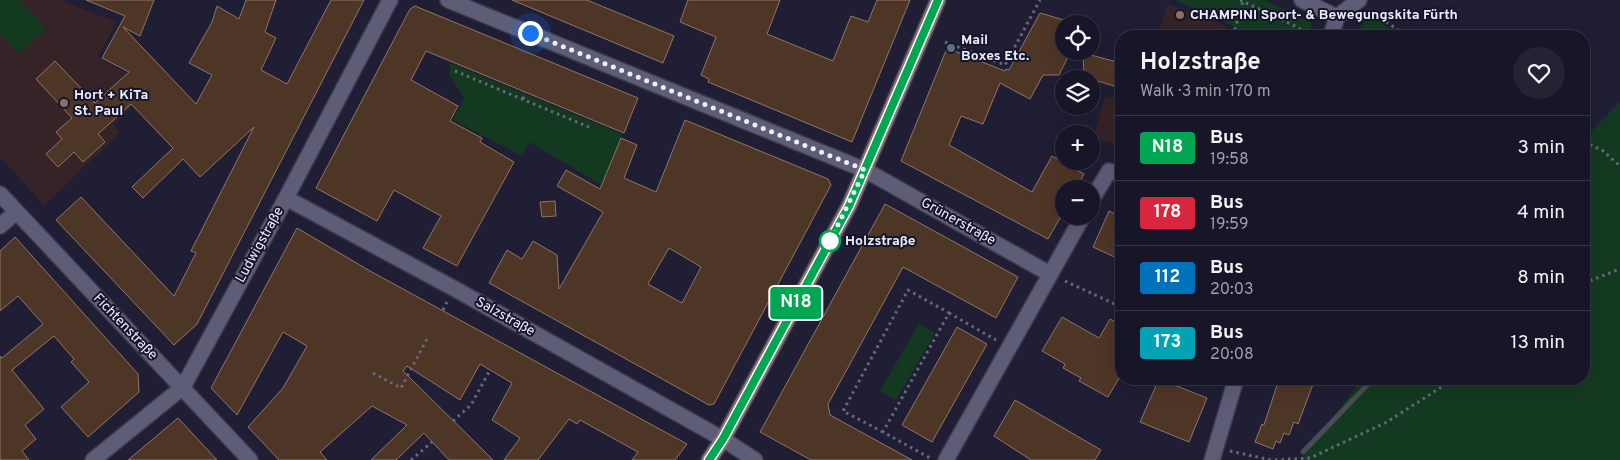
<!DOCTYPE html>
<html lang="en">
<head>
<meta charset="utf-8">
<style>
	body { margin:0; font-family:Overpass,sans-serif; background:#242334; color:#f1f3f6; height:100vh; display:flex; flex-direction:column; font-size:19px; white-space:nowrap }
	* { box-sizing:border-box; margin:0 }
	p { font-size:16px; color:#9e9fa8 }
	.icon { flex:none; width:28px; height:28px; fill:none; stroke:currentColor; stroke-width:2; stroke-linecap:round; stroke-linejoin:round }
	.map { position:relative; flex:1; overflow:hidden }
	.side { position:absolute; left:1115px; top:30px; width:475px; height:355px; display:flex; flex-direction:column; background:#171628; border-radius:20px; box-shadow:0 5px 20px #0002,0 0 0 1px #363545 }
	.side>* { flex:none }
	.badge { padding:0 10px; border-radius:4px; font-size:18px; line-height:32px }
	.fabs { position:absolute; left:1055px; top:15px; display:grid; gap:10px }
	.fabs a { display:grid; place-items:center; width:45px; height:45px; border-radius:50%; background:#171628; box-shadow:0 5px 20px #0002,0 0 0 1px #363545; font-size:25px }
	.you { position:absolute; width:25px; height:25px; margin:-12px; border:4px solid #fff; border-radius:50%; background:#1a73e8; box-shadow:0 0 0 8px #1a73e833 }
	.map>.badge { position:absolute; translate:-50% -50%; box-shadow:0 0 0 2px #fff }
	.round { display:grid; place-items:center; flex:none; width:52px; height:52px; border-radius:26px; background:#242334 }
	.summary { display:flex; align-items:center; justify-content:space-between; height:85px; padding:0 25px }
	h1 { font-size:24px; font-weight:700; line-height:38px }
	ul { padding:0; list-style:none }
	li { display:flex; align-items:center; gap:15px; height:65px; padding:0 25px; border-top:1px solid #363545 }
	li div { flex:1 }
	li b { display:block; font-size:19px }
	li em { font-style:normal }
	li .badge { min-width:55px; font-weight:700; text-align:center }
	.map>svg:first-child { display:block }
</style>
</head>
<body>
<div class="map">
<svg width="1620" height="460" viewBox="0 0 1620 460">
	<rect width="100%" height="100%" fill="#1f1e35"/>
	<g fill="#362327">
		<path d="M0 0H60L116 22 98 57 140 81 126 98 131 108 113 125 120 133 44 205 0 157Z"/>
		<path d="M1168 4 1226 26 1222 36H1157Z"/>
		<path d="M1105 96 1121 101V146L1093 138Z"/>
	</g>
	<g fill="#133a20">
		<path d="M0 0H20L46 29 18 54 0 34Z"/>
		<path d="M1175 0H1265L1311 22V36H1255Z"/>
		<path d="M1368 14 1401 36H1355Z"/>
		<path d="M450 63 622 134 601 185 530 142 522 156 453 120 464 98 450 76Z"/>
		<path d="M1620 102V460H1301L1362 379H1584V139Z"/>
		<path d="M919 324 935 333 896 400 880 391Z"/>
	</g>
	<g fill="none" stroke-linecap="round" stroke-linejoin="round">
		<path stroke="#484d53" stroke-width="5" d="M1303 452 1373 379"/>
	</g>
	<g fill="#4e3627" stroke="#917665" fill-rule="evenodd">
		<path d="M86 0H154L140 36 123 27 196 104 212 75 189 63 212 22 217 6 239 19 246 0H276L265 32 276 38 261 70 287 84 331 0H364L197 324 174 345 56 220 81 197 174 296 196 253 191 251 254 127 200 177 183 159 143 198 132 187 173 148 131 104 98 134 105 142 83 162 74 152 58 167 46 154 62 139 56 132 72 118 36 79 55 61 95 103 129 72 102 58 125 16Z"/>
		<path d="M512 0H587L674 36 663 63Z"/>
		<path d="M688 0H780L767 34 833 61 851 16 868 22 877 0H910L852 142 708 82 709 79 701 75 716 37 680 22Z"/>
		<path d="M415 6 638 98 624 133 426 51 411 80 458 106 450 121 482 138 480 142 514 162 457 266 423 248 441 216 394 190 377 221 316 188 410 9Z"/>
		<path d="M1040 13 1064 20V51H1071L1059 75H1043L1030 99 1000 83 983 124 961 116 949 145 1032 192 1052 156 1084 174 1076 189H1064V211L1048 239 901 161 947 48 1005 71 1006 69 1009 70Z"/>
		<path d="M1083 53 1121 63V88L1084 77Z"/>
		<path d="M685 120 828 179 831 185 714 404 709 405 489 283 507 250 522 259 533 241 557 255 559 289 603 212 557 186 566 170 600 189 621 138 637 145 624 178 656 192ZM669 248 701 267 682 303 648 284Z"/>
		<path d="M555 201 556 216 542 217 540 202Z"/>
		<path d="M885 204 1018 277 996 318 903 267 828 404 830 415 912 460H811L760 432Z"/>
		<path d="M1109 211 1121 217V260L1093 247Z"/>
		<path d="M297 228 370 271 687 444 675 460H632L638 452 580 420 577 424 569 419 538 460H504L520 438 492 420 512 383 480 364 460 400 407 366 403 371 493 460H449L424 433 396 460H371L407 425 372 406 320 452 327 460H279L248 427 283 388 307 346 283 332 237 415 211 388Z"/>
		<path d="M15 237 138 374 139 392 88 437 61 407 89 382 71 362 74 359 54 336 12 370 44 409 25 425 36 439 22 451 29 460H0V356L2 358 43 324 18 296 0 311V251Z"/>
		<path d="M1062 317 1099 338 1110 319 1121 325V375L1108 397 1079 381 1081 378 1063 368 1065 364 1042 351Z"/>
		<path d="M957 327 987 344 932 442 902 425Z"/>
		<path d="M1159 379 1207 398 1189 442 1140 422Z"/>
		<path d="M1279 379H1315L1298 424 1294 422 1289 435 1284 433 1280 443 1276 441 1273 449 1255 442 1262 424 1264 425Z"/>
		<path d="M1015 400 1101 450 1095 460H1031L994 436Z"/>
		<path d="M178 418 217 460H128Z"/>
	</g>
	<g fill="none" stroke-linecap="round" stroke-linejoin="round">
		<defs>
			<g id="street">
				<path d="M448 0 865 170 1050 274"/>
				<path d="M1302 0 1337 17"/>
				<path d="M1331 36 1337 17 1359 0"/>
				<path d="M0 194 250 460"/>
				<path d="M286 198 455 289 723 439 755 460"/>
				<path d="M1091 201 1109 171 1121 174"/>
				<path d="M0 226 16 212"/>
				<path d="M93 460 183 387 286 198 390 0"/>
				<path d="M946 460 1083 216"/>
				<path d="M1212 460 1236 379"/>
			</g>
			<path id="secondary" d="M709 460 723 439 849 206 938 0"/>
		</defs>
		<use href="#street" stroke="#3c3a4d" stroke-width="18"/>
		<use href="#secondary" stroke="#3c3a4d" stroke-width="18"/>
		<g stroke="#69687c" stroke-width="3" stroke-dasharray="2.5 4" stroke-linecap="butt">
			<path d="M1240 0 1297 27 1309 36"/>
			<path d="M1370 11 1407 36"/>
			<path d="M1233 36 1243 1"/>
			<path d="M945 42 1005 65 1040 0"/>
			<path d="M455 71 589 127"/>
			<path d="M523 99 525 92"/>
			<path d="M1584 142 1602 150 1620 166"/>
			<path d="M1065 281 1121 307"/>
			<path d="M1584 283 1620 269"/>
			<path d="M443 310 447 302"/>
			<path d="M949 313 996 340"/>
			<path d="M373 373 401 388 427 339"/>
			<path d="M453 421 471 405 490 370"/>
			<path d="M883 432 843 411 908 290 949 313 883 432 930 458 931 456"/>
			<path d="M1230 451 1271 460"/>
			<path d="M411 460 432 442"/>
			<path d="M1275 460 1310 458 1387 422 1454 379"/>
		</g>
		<use href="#street" stroke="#5d5d77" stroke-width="15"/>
		<use href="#secondary" stroke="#8d7073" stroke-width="15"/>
	</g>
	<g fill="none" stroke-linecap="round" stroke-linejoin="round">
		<defs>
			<path id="line" d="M709 460 723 439 849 206 938 0"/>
		</defs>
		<use href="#line" stroke="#fff" stroke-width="11"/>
		<use href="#line" stroke="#00a651" stroke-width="8"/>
		<path stroke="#ecedfc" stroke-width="5" stroke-dasharray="0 9" d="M530 33 865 170 830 241"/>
	</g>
	<g fill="#8d6e63" stroke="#16152b" stroke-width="2">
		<circle cx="1180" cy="15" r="5"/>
		<circle cx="64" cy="103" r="5"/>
	</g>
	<circle fill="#5c6f8a" stroke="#16152b" stroke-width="2" cx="951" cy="48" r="5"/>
	<circle fill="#fff" stroke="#00a651" stroke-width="2.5" cx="830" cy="241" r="10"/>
	<g text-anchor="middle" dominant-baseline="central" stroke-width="4" stroke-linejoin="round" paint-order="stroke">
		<g font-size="14" font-weight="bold" fill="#ecedfc" stroke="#16152b" text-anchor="start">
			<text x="1190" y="15">CHAMPINI Sport- &amp; Bewegungskita Fürth</text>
			<text x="961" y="40">Mail<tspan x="961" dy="16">Boxes Etc.</tspan></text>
			<text x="74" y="95">Hort + KiTa<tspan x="74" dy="16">St. Paul</tspan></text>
		</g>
		<g font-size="14" fill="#ecedfc" stroke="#16152b">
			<text transform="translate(958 222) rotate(29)">Grünerstraße</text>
			<text transform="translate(260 245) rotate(-61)">Ludwigstraße</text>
			<text transform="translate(505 317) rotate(29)">Salzstraße</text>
			<text transform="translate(125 327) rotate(46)">Fichtenstraße</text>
		</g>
		<g font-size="14" font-weight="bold" fill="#ecedfc" stroke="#16152b" text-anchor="start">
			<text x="845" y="241">Holzstraße</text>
		</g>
	</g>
</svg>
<div class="fabs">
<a><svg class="icon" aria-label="locate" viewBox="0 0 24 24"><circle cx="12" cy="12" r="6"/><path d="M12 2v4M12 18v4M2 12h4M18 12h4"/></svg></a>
<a><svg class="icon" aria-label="layers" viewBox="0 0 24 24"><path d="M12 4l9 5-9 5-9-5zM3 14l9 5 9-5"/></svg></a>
<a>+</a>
<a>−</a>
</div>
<div class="you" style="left:530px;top:33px"></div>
<b class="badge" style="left:796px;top:303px;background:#00a651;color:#fff">N18</b>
<section class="side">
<div class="summary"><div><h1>Holzstraße</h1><p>Walk · 3 min · 170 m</p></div><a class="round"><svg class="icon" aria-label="heart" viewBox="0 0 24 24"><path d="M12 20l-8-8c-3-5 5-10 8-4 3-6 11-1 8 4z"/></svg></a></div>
<ul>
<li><span class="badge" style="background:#00a651;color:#fff">N18</span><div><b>Bus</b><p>19:58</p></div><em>3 min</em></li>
<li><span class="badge" style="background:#d7263d;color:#fff">178</span><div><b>Bus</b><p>19:59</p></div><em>4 min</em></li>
<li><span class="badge" style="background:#0072bc;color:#fff">112</span><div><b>Bus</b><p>20:03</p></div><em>8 min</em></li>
<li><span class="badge" style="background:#00a3b4;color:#fff">173</span><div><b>Bus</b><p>20:08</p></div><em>13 min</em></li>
</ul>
</section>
</div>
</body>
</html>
